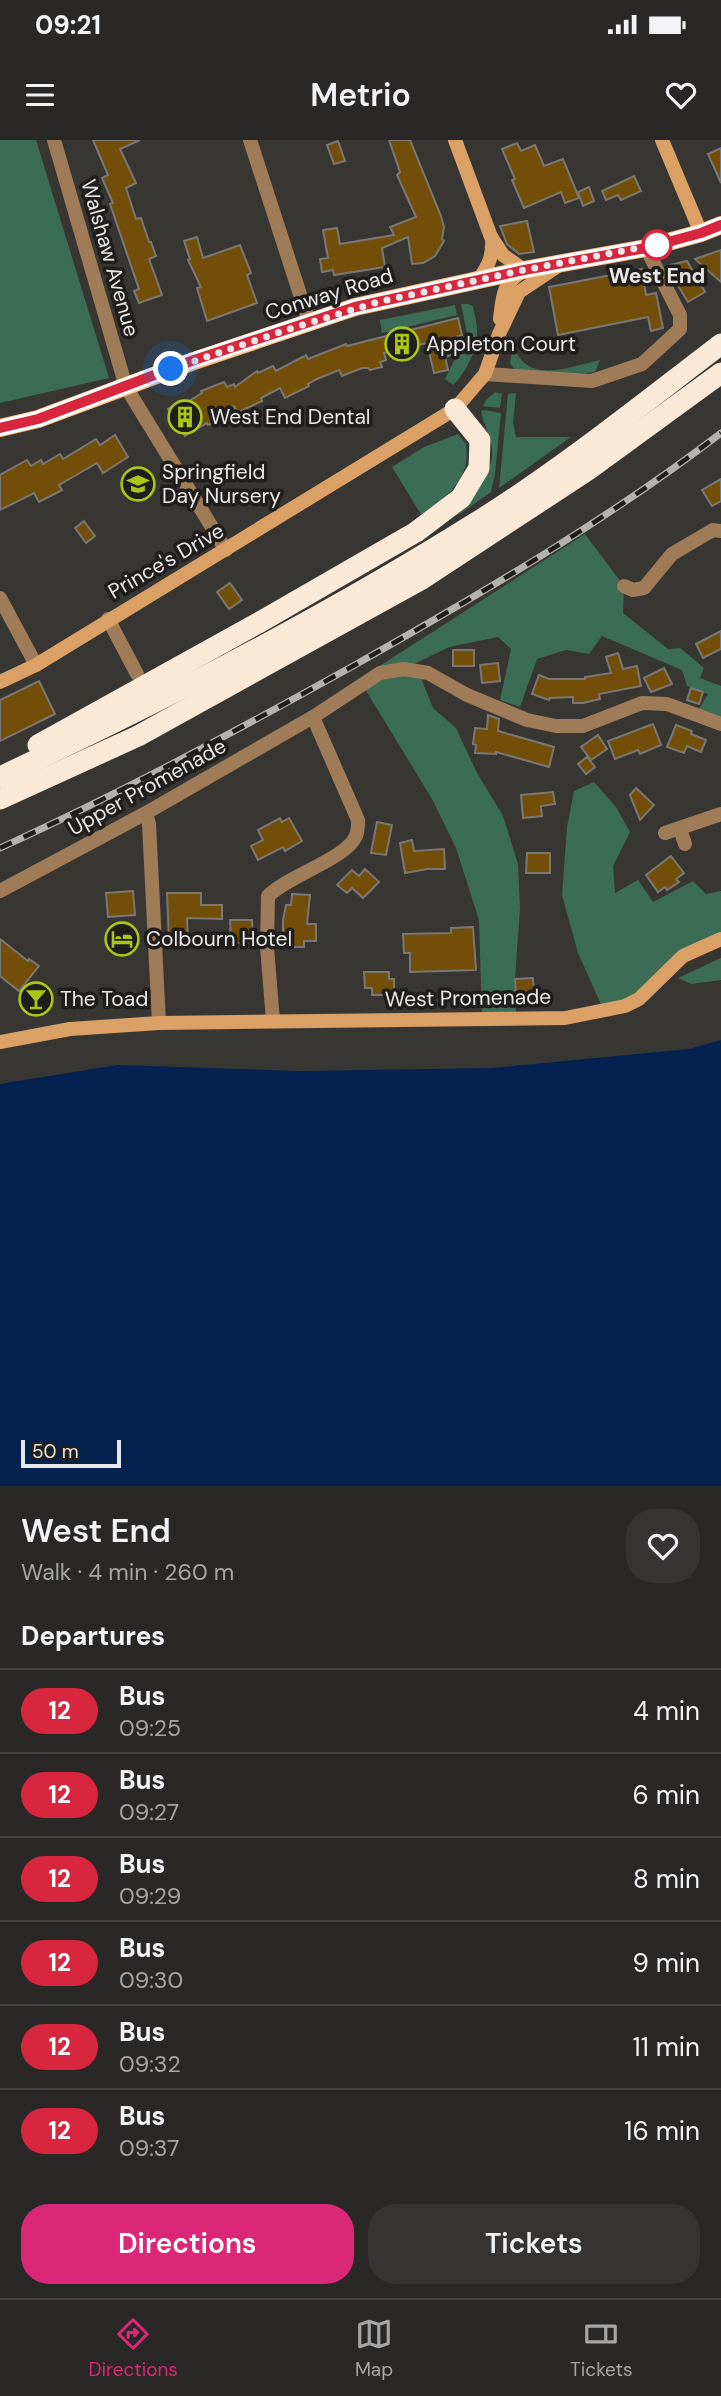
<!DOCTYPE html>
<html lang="en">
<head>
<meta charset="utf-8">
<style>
	body { margin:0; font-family:"DM Sans",sans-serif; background:#363432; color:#f1f3f6; height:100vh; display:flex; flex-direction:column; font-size:26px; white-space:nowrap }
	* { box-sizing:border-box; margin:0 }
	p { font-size:23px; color:#a5a6a7 }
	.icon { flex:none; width:38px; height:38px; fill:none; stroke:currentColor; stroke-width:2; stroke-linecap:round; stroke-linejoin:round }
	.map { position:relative; height:1346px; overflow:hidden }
	.sheet { display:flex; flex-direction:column; background:#2a2826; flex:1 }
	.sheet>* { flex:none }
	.badge { padding:0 14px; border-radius:23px; font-size:24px; line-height:46px }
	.scale { position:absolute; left:21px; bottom:18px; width:100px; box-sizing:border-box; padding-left:7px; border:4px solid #e9e8e6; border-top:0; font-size:19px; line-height:24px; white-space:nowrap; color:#e9e8e6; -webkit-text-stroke:5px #1f1e1c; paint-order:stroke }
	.you { position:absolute; width:35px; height:35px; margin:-18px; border:5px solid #fff; border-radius:50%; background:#1a73e8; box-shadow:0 0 0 10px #1a73e833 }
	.map>.badge { position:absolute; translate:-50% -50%; box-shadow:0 0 0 4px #fff }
	h2 { padding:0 21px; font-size:26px; line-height:63px }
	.round { display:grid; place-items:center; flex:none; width:74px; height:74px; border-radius:28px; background:#363432 }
	.summary { display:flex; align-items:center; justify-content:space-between; height:119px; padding:0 21px }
	h1 { font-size:33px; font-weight:600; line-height:52px }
	.button { display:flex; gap:14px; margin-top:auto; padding:14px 21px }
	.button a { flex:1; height:80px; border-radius:28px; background:#db2777; color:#fff; font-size:28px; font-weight:600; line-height:80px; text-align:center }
	.button a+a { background:#363432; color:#f1f3f6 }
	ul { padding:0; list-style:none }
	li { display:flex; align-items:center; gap:21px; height:84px; padding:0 21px; border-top:2px solid #464443 }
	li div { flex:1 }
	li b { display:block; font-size:26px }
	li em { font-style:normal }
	li .badge { min-width:77px; font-weight:700; text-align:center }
	.status { display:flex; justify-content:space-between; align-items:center; height:49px; padding:0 35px; background:#2a2826; direction:ltr }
	.status svg { height:19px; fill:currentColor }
	header { display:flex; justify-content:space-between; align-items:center; height:91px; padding:0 21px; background:#2a2826; font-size:32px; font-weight:600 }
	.tab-bar { display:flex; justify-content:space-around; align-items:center; height:98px; border-top:2px solid #464443; background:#2a2826; font-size:19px; color:#a5a6a7 }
	.tab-bar a { display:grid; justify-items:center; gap:4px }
	.tab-bar .current { color:#db2777 }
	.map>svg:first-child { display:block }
</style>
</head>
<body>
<div class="status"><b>09:21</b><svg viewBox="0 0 49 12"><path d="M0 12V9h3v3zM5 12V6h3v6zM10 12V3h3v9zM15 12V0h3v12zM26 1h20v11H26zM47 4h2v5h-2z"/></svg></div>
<header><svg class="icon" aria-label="menu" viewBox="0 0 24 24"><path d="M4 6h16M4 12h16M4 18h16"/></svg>Metrio<svg class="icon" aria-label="heart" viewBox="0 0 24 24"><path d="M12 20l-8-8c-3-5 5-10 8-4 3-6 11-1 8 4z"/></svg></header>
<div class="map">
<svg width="721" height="1346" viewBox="0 0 721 1346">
	<rect width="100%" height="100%" fill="#383633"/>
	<g fill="#3b6c55">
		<path d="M0 0H36L109 238 0 263Z"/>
		<path d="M461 164H469L473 166C474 174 477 181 477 189 479 207 466 233 453 245L445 239 463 203V197L467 193Z"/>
		<path d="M455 165 457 175 382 193 380 180Z"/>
		<path d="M513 204C526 246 568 227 600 220L595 232 585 233 522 232 515 230 510 223Z"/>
		<path d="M495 252 502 254 500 268 483 266 486 260Z"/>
		<path d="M516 253 513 283 516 297H571L499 348 508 254Z"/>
		<path d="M485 270 501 273 495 334 491 352 457 376C473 359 498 328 491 302 488 291 483 282 481 271Z"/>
		<path d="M458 294 466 304C471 341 448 354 422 376L392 327 424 307Z"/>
		<path d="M585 394 624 446 623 473 668 509 680 508 704 528 700 538 721 546V584L695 575 708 554 687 546 682 530 602 496 589 514 566 510 537 519 520 567 500 560 511 509 498 497 449 507 404 529 421 538 433 568 456 588 476 631 503 676 518 724 520 768 515 839 516 878 482 879 479 780 456 708 432 659 362 544 378 527Z"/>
		<path d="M594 642 616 667 630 692 613 726 615 753 638 740 653 762 693 741 706 754 721 751V799L683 816 656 844 604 871 578 813 562 755 567 687 574 651Z"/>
		<path d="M721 818V840L691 844 678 838Z"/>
	</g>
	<path fill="#03224f" d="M721 900V1346H0V944L117 925 300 931 492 928 689 909Z"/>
	<g fill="#724e09" stroke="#7a7875" stroke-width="2">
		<path d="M93 0H140L120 9 136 43 126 48 136 79 141 78 149 102H151L156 116 149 119 162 155 139 163 134 151 139 149 110 64 113 63 102 38 108 35Z"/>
		<path d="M389 0H410L441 76 444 87 442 99 444 101 435 116 423 123 412 124 408 97 382 108 385 127 334 135 333 130 322 132 320 119 328 118 323 90 337 88 340 104 394 95 390 87 416 77 397 35 400 32Z"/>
		<path d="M338 1 345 21 334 24 327 5Z"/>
		<path d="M517 3 521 11 535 5 544 26 563 19 579 58 565 63 561 52 524 68 512 40 515 39 502 9Z"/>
		<path d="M721 8V43L708 14Z"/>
		<path d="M634 36 641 51 621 60 618 55 606 60 602 51Z"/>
		<path d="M589 47 594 61 583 66 578 52Z"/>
		<path d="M527 81 534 112 519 114 507 104 500 86Z"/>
		<path d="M197 97 203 118 240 105 251 133 247 135 257 163 207 181 197 148 201 147 188 120 190 119 184 101Z"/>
		<path d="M721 110V142L695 119Z"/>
		<path d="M687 121 705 152 688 162 666 126Z"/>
		<path d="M642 129 646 155 656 153 663 188 651 191 648 177 558 195 549 147Z"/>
		<path d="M458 178 462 195 456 197 459 209 451 211V215L445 217 448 230 434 233 427 203 384 213 386 220 380 222 382 227 370 230 368 228H362L342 236 339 230 317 239 308 244 309 246 285 258 280 248 261 258 262 261 237 273 234 266 216 275 218 281 208 285 207 283 185 296 168 269 179 262 181 266 202 253 201 251 224 242 227 247 234 244 235 247 257 231 258 233 273 226 276 231 306 215 308 219 346 204 347 206Z"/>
		<path d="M115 295 128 317 103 333 97 323 59 345 62 350 39 362 34 353 0 370V335L27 320 31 326 41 320 43 324 60 314 63 319 96 299 100 305Z"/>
		<path d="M721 339V361L712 366 702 350Z"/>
		<path d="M84 381 95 396 86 403 75 388Z"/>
		<path d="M230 443 242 460 229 469 217 452Z"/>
		<path d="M721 491V509L703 518 696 504Z"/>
		<rect x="453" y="510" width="21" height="16"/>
		<path d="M618 513 623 529 637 526 641 546 599 554 600 559 583 563H573V557L550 558 549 560 532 554 539 535 549 539H585V537L611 533 606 517Z"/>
		<path d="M498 523 500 541 482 543 480 525Z"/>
		<path d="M664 528 672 544 651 552 644 538Z"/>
		<path d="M39 541 55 574 0 601V560Z"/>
		<path d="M691 548 703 552 699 564 687 560Z"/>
		<path d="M488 575 499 579 498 591 554 607 549 627 496 612V614L475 613 476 605 473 604 475 588 487 589Z"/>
		<path d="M653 584 661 605 640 614 638 610 615 619 608 601Z"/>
		<path d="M676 585 692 591 691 594 706 600 701 612 687 606 684 613 667 607Z"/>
		<path d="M598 595 607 609 591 620 581 607Z"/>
		<path d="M587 617 595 627 586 634 578 624Z"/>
		<path d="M636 648 654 665 640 680 630 655Z"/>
		<path d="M553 652 555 664 541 666 542 676 523 678 521 655Z"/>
		<path d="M280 678 282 682 289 678 302 701 285 711 283 707 258 720 251 706 263 700 258 690Z"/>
		<path d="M377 682 392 685 386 715 371 713Z"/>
		<path d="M412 700 414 711 444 709 445 729H427L405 733 400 703Z"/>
		<path d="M527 713H550V733H526Z"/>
		<path d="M671 716 684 733 676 739 679 742 667 750 665 747 658 752 646 735Z"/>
		<path d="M365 729 379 742 363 758 352 748 347 753 337 745 352 730 359 736Z"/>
		<path d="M133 751 135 775 108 777 106 753Z"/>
		<path d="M167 753H201V765H222V779L187 778 188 800 169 801Z"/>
		<path d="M292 754 310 755 307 784H316V801H304V807H283V780L286 765H291Z"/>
		<path d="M230 780H252L253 803H231Z"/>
		<path d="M473 787 476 830 410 832V813H404L403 794 451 793V788Z"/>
		<path d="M0 799 28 821 29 819 39 826 19 851 0 836Z"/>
		<path d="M364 832H389V839H394V855H372V848H365Z"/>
		<path d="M533 838 534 852 516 854 515 839Z"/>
	</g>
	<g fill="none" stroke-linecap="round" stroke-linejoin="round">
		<g stroke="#9f7b57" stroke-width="14">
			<path d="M54 0 126 247 226 410"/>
			<path d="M250 0 309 182"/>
			<path d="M485 234 592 241 642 224 680 189V175L646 108"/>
			<path d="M624 446 633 450 644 448 672 414 713 390 721 391"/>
			<path d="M0 458 36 525"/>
			<path d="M108 479 137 534"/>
			<path d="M146 673 149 684 159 883"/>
			<path d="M680 689 685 704"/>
			<path d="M665 693 721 674"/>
			<path d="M0 751 146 673 313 577 380 533 404 529 428 533 467 555 527 580 556 586H583L642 563 667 564 721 584"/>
			<path d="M273 881 267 807 268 756C289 735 346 719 356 696 358 692 358 685 358 680L313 577"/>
		</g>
		<g stroke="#daa065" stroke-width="14">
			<path d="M455 0 491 97 503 115 524 130C502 145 503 154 500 179"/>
			<path d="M662 0 701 93"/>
			<path d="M479 139C489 125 493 116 492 98"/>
			<path d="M0 542 36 525 455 269 485 234 499 194 519 152 558 126"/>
			<path d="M0 902 70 889 159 883 565 878 625 866 639 859 683 816 721 799"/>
		</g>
		<path stroke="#fdc186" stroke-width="18" d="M0 288 38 279 194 221 355 167 524 130 646 108 701 93 721 85"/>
		<g stroke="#fbe9d8" stroke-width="21">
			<path d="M38 605 260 482 416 392 461 358 479 328 480 300 455 269"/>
			<path d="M0 637C163 561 324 478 477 382 562 329 641 265 721 204"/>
			<path d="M0 659 138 596 422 439 588 330 721 233"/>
		</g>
		<defs>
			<path id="rail" d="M0 708C121 653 238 590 353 526 479 455 606 381 721 293"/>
		</defs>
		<use href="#rail" stroke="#b3b2af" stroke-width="7"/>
		<use href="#rail" stroke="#1f1e1c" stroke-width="4.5" stroke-dasharray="13" stroke-linecap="butt"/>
	</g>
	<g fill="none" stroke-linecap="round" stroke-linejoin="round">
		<defs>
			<path id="line" d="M0 288 38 279 194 220 355 167 524 130 646 108 701 93 721 85"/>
		</defs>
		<use href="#line" stroke="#fff" stroke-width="16"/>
		<use href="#line" stroke="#d7263d" stroke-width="10"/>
		<path stroke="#e9e8e6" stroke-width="7" stroke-dasharray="0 12.6" d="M171 229 286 190 378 162 524 130 664 103 657 105"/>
	</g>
	<defs>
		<symbol id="building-ring" viewBox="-11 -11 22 22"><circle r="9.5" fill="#1f1e1c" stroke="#aac717" stroke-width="1.5"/><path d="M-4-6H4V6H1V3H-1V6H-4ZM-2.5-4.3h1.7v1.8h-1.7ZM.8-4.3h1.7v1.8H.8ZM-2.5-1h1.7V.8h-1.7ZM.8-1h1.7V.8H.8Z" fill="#aac717"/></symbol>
		<symbol id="school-ring" viewBox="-11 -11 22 22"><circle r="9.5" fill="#1f1e1c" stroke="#aac717" stroke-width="1.5"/><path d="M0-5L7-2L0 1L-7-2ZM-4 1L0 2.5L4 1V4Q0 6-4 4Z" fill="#aac717"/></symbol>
		<symbol id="hotel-ring" viewBox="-11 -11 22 22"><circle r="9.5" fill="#1f1e1c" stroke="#aac717" stroke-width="1.5"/><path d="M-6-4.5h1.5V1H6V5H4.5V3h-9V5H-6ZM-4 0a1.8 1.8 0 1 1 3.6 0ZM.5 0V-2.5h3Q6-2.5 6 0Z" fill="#aac717"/></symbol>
		<symbol id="bar-ring" viewBox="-11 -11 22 22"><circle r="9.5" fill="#1f1e1c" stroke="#aac717" stroke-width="1.5"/><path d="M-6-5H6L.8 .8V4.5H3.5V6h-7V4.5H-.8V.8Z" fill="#aac717"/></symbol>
	</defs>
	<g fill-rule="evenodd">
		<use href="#building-ring" x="383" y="185" width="38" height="38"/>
		<use href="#building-ring" x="166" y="258" width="38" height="38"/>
		<use href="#school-ring" x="119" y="325" width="38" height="38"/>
		<use href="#hotel-ring" x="103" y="780" width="38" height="38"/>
		<use href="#bar-ring" x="17" y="840" width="38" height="38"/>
	</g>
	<circle fill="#fff" stroke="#d7263d" stroke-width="3.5" cx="657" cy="105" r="14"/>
	<g text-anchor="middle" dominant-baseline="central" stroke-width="7" stroke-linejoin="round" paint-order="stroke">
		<g font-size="21" fill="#e9e8e6" stroke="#1f1e1c">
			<text transform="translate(110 118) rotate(74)">Walshaw Avenue</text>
			<text transform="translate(329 154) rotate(-17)">Conway Road</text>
			<text transform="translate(166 421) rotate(-30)">Prince's Drive</text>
			<text transform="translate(147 647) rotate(-29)">Upper Promenade</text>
			<text transform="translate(468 858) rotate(-1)">West Promenade</text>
		</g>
		<g font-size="21" font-weight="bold" fill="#e9e8e6" stroke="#1f1e1c">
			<text x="657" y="136">West End</text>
		</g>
		<g font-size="21" fill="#e9e8e6" stroke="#1f1e1c" text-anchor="start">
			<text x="426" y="204">Appleton Court</text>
			<text x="210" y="277">West End Dental</text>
			<text x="162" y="332">Springfield<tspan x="162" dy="24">Day Nursery</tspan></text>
			<text x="146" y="799">Colbourn Hotel</text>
			<text x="60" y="859">The Toad</text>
		</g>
	</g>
</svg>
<div class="scale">50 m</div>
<div class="you" style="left:171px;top:229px"></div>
</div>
<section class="sheet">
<div class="summary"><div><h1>West End</h1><p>Walk · 4 min · 260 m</p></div><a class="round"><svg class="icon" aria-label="heart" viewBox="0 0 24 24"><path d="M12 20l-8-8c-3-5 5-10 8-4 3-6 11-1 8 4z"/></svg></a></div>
<h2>Departures</h2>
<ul>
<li><span class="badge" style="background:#d7263d;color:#fff">12</span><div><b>Bus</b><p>09:25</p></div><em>4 min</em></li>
<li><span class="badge" style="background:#d7263d;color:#fff">12</span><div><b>Bus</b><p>09:27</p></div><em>6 min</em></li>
<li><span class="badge" style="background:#d7263d;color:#fff">12</span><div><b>Bus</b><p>09:29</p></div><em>8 min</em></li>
<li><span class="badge" style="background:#d7263d;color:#fff">12</span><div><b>Bus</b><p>09:30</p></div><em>9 min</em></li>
<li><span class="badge" style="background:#d7263d;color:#fff">12</span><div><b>Bus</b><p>09:32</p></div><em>11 min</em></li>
<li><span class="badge" style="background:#d7263d;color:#fff">12</span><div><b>Bus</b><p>09:37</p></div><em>16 min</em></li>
</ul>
<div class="button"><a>Directions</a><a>Tickets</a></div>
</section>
<nav class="tab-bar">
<a class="current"><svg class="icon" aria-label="directions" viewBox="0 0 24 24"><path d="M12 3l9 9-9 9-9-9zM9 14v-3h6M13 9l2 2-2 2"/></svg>Directions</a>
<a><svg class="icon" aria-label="map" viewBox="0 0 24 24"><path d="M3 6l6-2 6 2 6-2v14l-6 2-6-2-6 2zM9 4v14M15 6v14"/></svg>Map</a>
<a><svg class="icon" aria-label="tickets" viewBox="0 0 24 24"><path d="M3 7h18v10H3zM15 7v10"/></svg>Tickets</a>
</nav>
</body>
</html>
